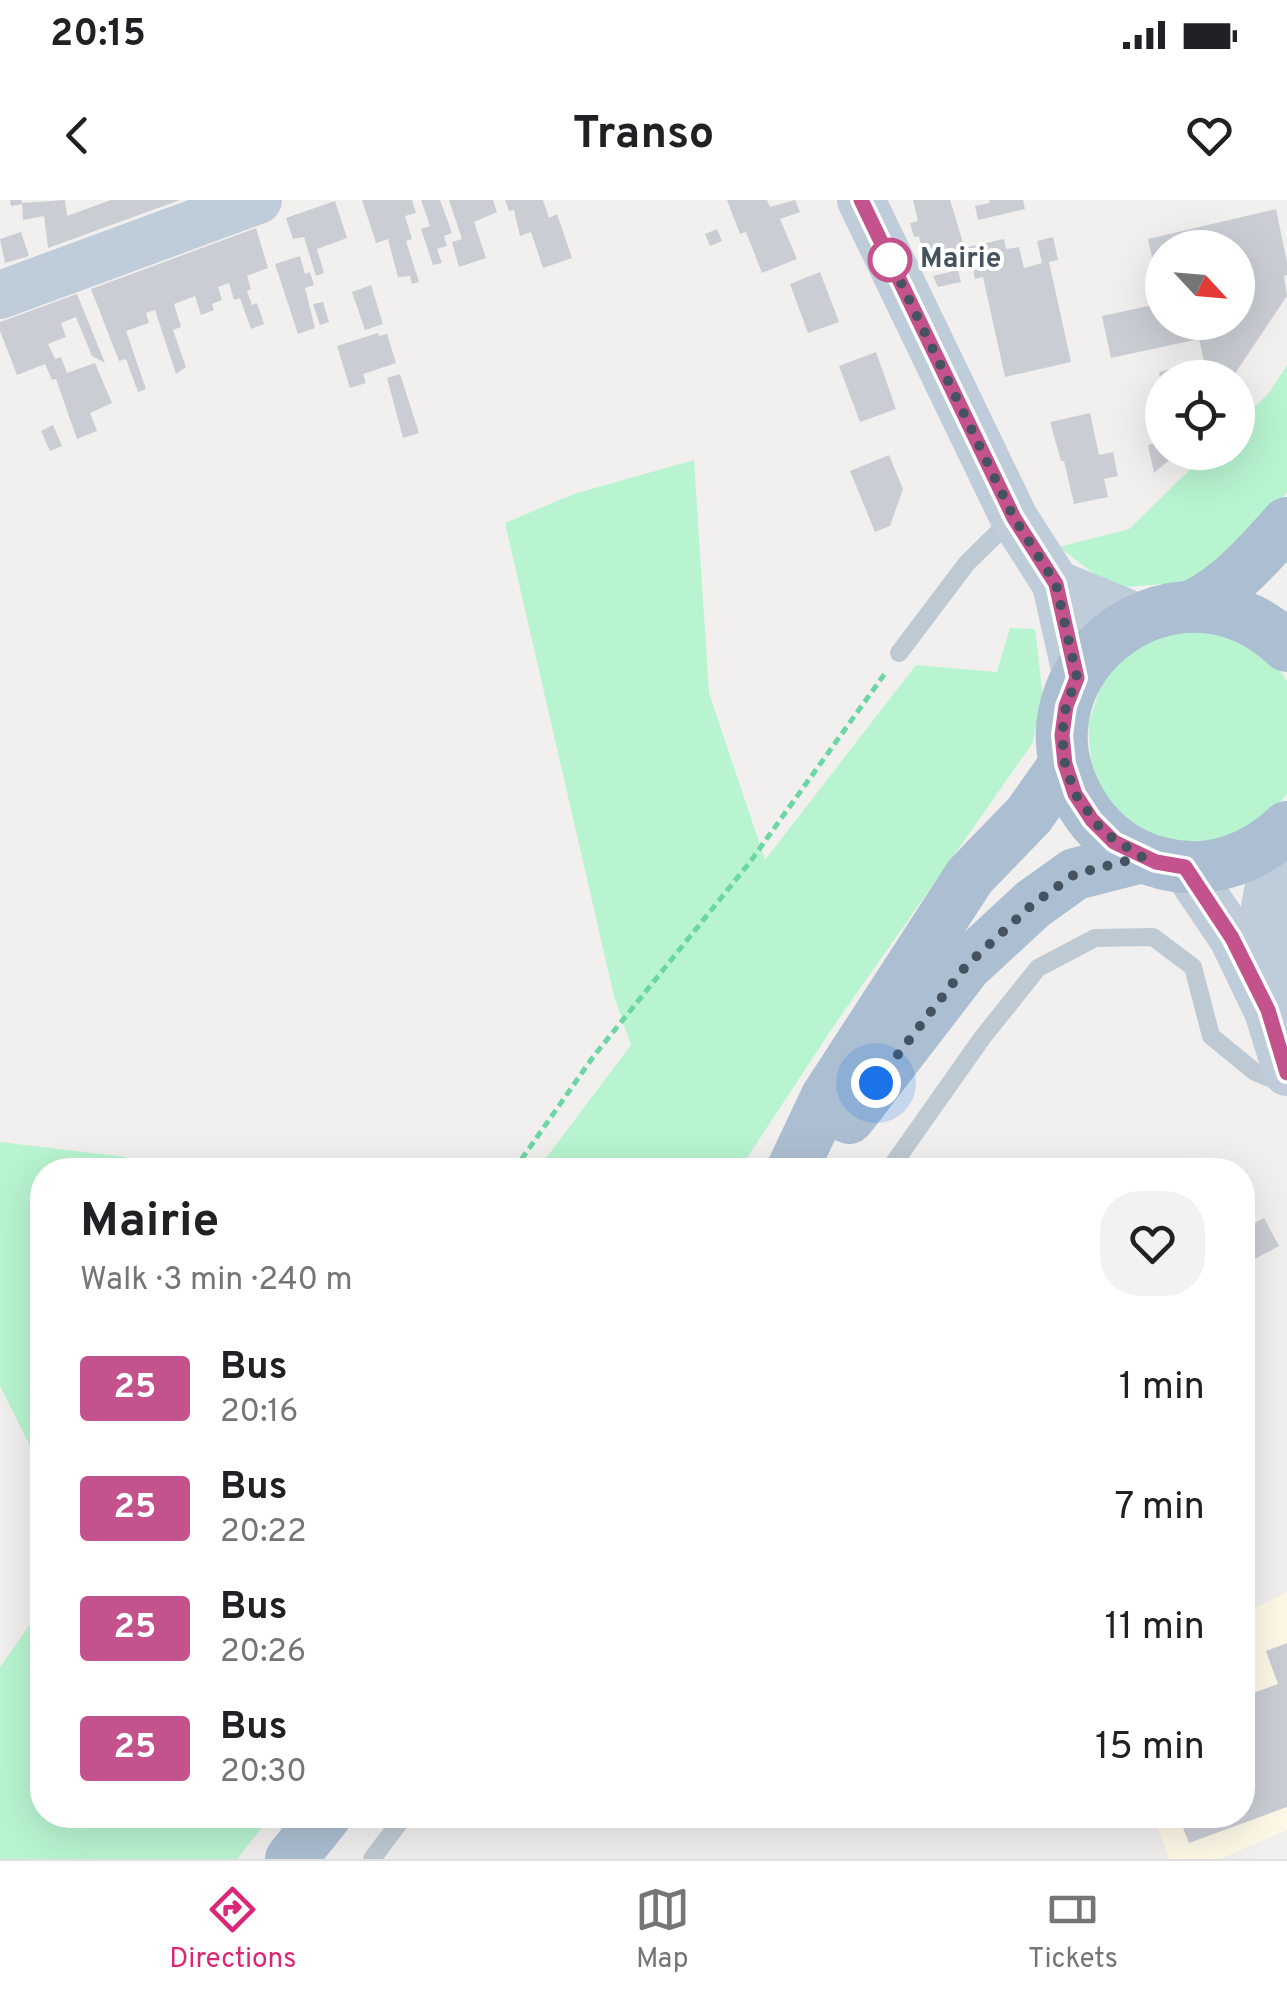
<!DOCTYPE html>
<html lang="en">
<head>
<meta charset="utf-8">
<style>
	body { margin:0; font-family:Overpass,sans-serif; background:#f2f2f2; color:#202124; height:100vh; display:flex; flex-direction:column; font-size:38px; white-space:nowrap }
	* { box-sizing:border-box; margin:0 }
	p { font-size:32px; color:#757577 }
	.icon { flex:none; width:55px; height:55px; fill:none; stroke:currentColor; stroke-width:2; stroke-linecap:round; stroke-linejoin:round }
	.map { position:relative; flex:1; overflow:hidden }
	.drawer { position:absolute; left:30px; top:958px; width:1225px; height:670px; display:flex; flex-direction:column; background:#fff; border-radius:40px; box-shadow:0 10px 40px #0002 }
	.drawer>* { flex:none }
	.badge { padding:0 20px; border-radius:8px; font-size:35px; line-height:65px }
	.needle { width:65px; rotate:116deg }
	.fabs { position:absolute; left:1145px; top:30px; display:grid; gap:20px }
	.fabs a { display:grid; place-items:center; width:110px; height:110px; border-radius:50%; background:#fff; box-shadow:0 10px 40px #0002; font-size:50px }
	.you { position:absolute; width:50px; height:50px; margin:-25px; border:8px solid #fff; border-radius:50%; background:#1a73e8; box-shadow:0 0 0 15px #1a73e833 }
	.map>.badge { position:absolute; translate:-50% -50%; box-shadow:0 0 0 5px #fff }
	.round { display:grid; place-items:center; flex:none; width:105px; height:105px; border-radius:40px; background:#f2f2f2 }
	.overview { display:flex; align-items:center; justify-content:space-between; height:170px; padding:0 50px }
	h1 { font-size:48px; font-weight:700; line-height:75px }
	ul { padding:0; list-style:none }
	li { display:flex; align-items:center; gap:30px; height:120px; padding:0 50px }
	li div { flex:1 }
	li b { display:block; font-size:38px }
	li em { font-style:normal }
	li .badge { min-width:110px; font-weight:700; text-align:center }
	.status { display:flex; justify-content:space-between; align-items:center; height:70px; padding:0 50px; background:#fff; direction:ltr }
	.status svg { height:28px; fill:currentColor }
	header { display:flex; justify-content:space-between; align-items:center; height:130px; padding:0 50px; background:#fff; font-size:45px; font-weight:700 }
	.dock { display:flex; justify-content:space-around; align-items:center; height:140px; border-top:2px solid #e0e0e0; background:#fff; font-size:28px; color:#757577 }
	.dock a { display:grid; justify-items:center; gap:5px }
	.dock .active { color:#db2777 }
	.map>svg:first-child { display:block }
</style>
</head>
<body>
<div class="status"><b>20:15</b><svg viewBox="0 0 49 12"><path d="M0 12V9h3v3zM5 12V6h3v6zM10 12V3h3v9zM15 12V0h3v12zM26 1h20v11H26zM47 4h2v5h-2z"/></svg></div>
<header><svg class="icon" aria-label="back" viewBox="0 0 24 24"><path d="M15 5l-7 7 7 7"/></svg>Transo<svg class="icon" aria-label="heart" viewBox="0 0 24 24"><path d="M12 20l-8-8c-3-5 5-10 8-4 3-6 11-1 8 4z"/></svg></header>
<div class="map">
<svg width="1287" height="1659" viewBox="0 0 1287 1659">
	<rect width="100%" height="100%" fill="#f2efef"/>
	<path fill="#fef8e7" d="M1287 1392V1630L1220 1659H1169L1153 1615H1242L1243 1414Z"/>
	<g fill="#b8f4d0">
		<path d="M1287 165V292L1255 334 1190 382 1113 388 1059 347 1129 329 1207 253 1238 252V223L1268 194Z"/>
		<path d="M694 260 709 493 765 660 916 465 997 472 1010 428 1035 429 1043 497 1032 544 835 824 739 970H537L631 845 614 796 505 323 574 294Z"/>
		<path d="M1177 431 1223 433 1275 464 1287 481V594L1268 617 1213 644 1153 637 1115 611 1092 571 1088 525 1102 482 1134 448Z"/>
		<path d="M0 942 126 957 132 970H42V1269L0 1186Z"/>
		<path d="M42 1407V1615H272L237 1659H0V1467Z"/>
	</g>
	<g fill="#caced4">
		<path d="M10 0H21L22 3 65 0 67 16 111 0H180L48 48 44 16 23 20 22 4 11 6Z"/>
		<path d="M362 0H412L416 13 405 16 412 39 406 41 419 82 412 84 410 76 398 77 388 39 376 43Z"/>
		<path d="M421 0H440L452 33 444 36 447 46 437 49 442 63 433 65 421 29 430 26Z"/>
		<path d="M449 0H493L497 12 474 22 486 58 459 67 452 42 462 39Z"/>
		<path d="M505 0H543L549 18 557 14 572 58 543 68 531 32 520 36 514 10 509 11Z"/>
		<path d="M727 0H767L770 7 795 0 800 12 780 19 797 59 762 73 746 32 740 34Z"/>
		<path d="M913 0H950L965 49 924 59 919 36 914 37 910 23 918 21Z"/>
		<path d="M989 0H1023L1025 9 978 20 975 6 990 3Z"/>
		<path d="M335 1 347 38 317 49 324 73 316 76 304 37 293 39 286 18Z"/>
		<path d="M1276 9 1287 62V75L1284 76 1287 96 1232 178H1208L1207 175 1160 178 1159 172 1204 161 1199 139 1111 158 1102 116 1162 103V122H1238V48H1162L1161 97 1148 39Z"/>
		<path d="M256 28 268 68 247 76 251 89 247 91 252 105 257 103 264 124 251 129 240 98 234 100 229 83 218 87 222 100 212 104 214 110 201 115 195 96 174 104 181 127 173 130 186 167 176 174 155 110 146 113 149 123 126 131 146 189 138 192 126 159 119 161 91 89Z"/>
		<path d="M717 29 722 41 710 46 705 34Z"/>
		<path d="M21 32 29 56 5 63 0 39Z"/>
		<path d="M1053 37 1058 60 1049 62 1071 162 1005 177 983 77 975 79 968 47 1004 39 1006 49 1019 47 1024 68 1042 63 1037 41Z"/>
		<path d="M300 56 305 74 310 72 314 85 305 88 315 128 298 134 275 64Z"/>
		<path d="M958 70 961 82 938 87 933 76Z"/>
		<path d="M820 72 839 122 808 133 790 84Z"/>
		<path d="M371 85 383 124 365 130 352 92Z"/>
		<path d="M77 94 105 163 92 156 76 117 61 123 66 137 48 144 55 159 61 157 67 173 95 163 112 203 90 213 97 231 77 239 56 179 52 180 45 164 17 175 0 131V122Z"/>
		<path d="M323 102 329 122 320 125 313 104Z"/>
		<path d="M378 133 379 136 387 134 396 163 363 174 366 183 350 188 337 146Z"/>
		<path d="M876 152 896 209 860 222 839 166Z"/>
		<path d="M400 174 419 233 403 238 387 178Z"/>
		<path d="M1090 213 1099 255 1113 252 1118 276 1104 279 1108 297 1074 304 1064 261H1061L1050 222Z"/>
		<path d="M53 225 62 246 50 251 41 231Z"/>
		<path d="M1162 241V252H1179L1154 273 1148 245Z"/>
		<path d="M889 255 903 289 890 326 875 332 850 271Z"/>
		<path d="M1264 1018 1279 1046 1242 1066V1030Z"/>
		<path d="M1287 1443V1607L1189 1643 1178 1615H1242V1497L1278 1484 1266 1451Z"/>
	</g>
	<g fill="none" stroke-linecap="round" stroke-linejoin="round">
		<path stroke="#6cd7a3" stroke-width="5" stroke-dasharray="8 5" stroke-linecap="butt" d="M514 970 593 857 750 662 886 472"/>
		<g stroke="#becad3" stroke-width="18">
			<path d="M899 453 967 363 1013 318"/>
			<path d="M889 970 982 838 1038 768 1095 738 1153 737 1193 767 1211 836 1255 872 1282 883"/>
			<path d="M372 1659 405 1615"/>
		</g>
		<g stroke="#bfccda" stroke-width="48">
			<path d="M861 0 1014 318 1056 384 1077 478"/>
			<path d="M0 95 258 0"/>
			<path d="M1056 384 1139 418"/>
			<path d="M1185 667 1233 738 1268 811 1287 872"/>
			<path d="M1267 792 1265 707 1279 635"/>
		</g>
		<g stroke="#acbed1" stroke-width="52">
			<path d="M1193 406C1232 386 1258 355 1287 323"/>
			<path d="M1287 446C1171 335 996 481 1087 612 1104 637 1131 656 1161 663 1207 675 1253 660 1287 627"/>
			<path d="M849 918 966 766 1033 704 1075 674 1142 657"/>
			<path d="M792 970 826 898 970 676 1029 615 1065 564"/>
			<path d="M291 1659 326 1615"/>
		</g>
	</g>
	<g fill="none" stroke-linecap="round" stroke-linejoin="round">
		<defs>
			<path id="line" d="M861 0 1014 318 1056 384 1077 478 1066 506 1062 535 1065 564 1075 594 1092 620 1114 642 1156 662 1185 667 1232 738 1268 810 1287 873"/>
		</defs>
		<use href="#line" stroke="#fff" stroke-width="22"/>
		<use href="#line" stroke="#c4538d" stroke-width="15"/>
		<path stroke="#45525f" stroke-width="10" stroke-dasharray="0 18" d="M876 883 966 766 1033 704 1075 674 1142 657 1103 632 1075 594 1065 564 1062 535 1066 506 1077 478 1056 384 1014 318 890 60"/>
	</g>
	<circle fill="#fff" stroke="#c4538d" stroke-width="5" cx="890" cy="60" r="20"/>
	<g text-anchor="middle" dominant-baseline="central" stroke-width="8" stroke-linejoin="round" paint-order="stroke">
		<g font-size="28" font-weight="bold" fill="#45525f" stroke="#fff" text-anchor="start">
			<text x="920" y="60">Mairie</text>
		</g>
	</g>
</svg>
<div class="fabs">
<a><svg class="needle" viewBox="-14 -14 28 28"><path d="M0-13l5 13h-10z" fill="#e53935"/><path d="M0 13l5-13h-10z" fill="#757577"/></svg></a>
<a><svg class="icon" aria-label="locate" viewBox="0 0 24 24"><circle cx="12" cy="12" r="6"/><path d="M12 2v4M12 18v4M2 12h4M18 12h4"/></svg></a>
</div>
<div class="you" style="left:876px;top:883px"></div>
<section class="drawer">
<div class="overview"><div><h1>Mairie</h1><p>Walk · 3 min · 240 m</p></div><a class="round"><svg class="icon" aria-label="heart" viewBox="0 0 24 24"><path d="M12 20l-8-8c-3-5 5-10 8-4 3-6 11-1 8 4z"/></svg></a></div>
<ul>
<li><span class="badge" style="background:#c4538d;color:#fff">25</span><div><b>Bus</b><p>20:16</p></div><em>1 min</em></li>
<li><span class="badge" style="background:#c4538d;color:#fff">25</span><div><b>Bus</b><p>20:22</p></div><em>7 min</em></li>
<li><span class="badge" style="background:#c4538d;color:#fff">25</span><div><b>Bus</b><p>20:26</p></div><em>11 min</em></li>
<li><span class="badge" style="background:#c4538d;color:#fff">25</span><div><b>Bus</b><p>20:30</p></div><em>15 min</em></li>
</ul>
</section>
</div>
<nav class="dock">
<a class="active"><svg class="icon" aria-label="directions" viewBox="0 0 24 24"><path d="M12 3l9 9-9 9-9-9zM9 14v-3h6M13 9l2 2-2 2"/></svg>Directions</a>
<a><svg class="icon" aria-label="map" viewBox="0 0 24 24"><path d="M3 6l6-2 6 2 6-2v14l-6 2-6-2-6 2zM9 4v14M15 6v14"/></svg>Map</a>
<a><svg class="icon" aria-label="tickets" viewBox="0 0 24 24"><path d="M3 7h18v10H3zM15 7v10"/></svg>Tickets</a>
</nav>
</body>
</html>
